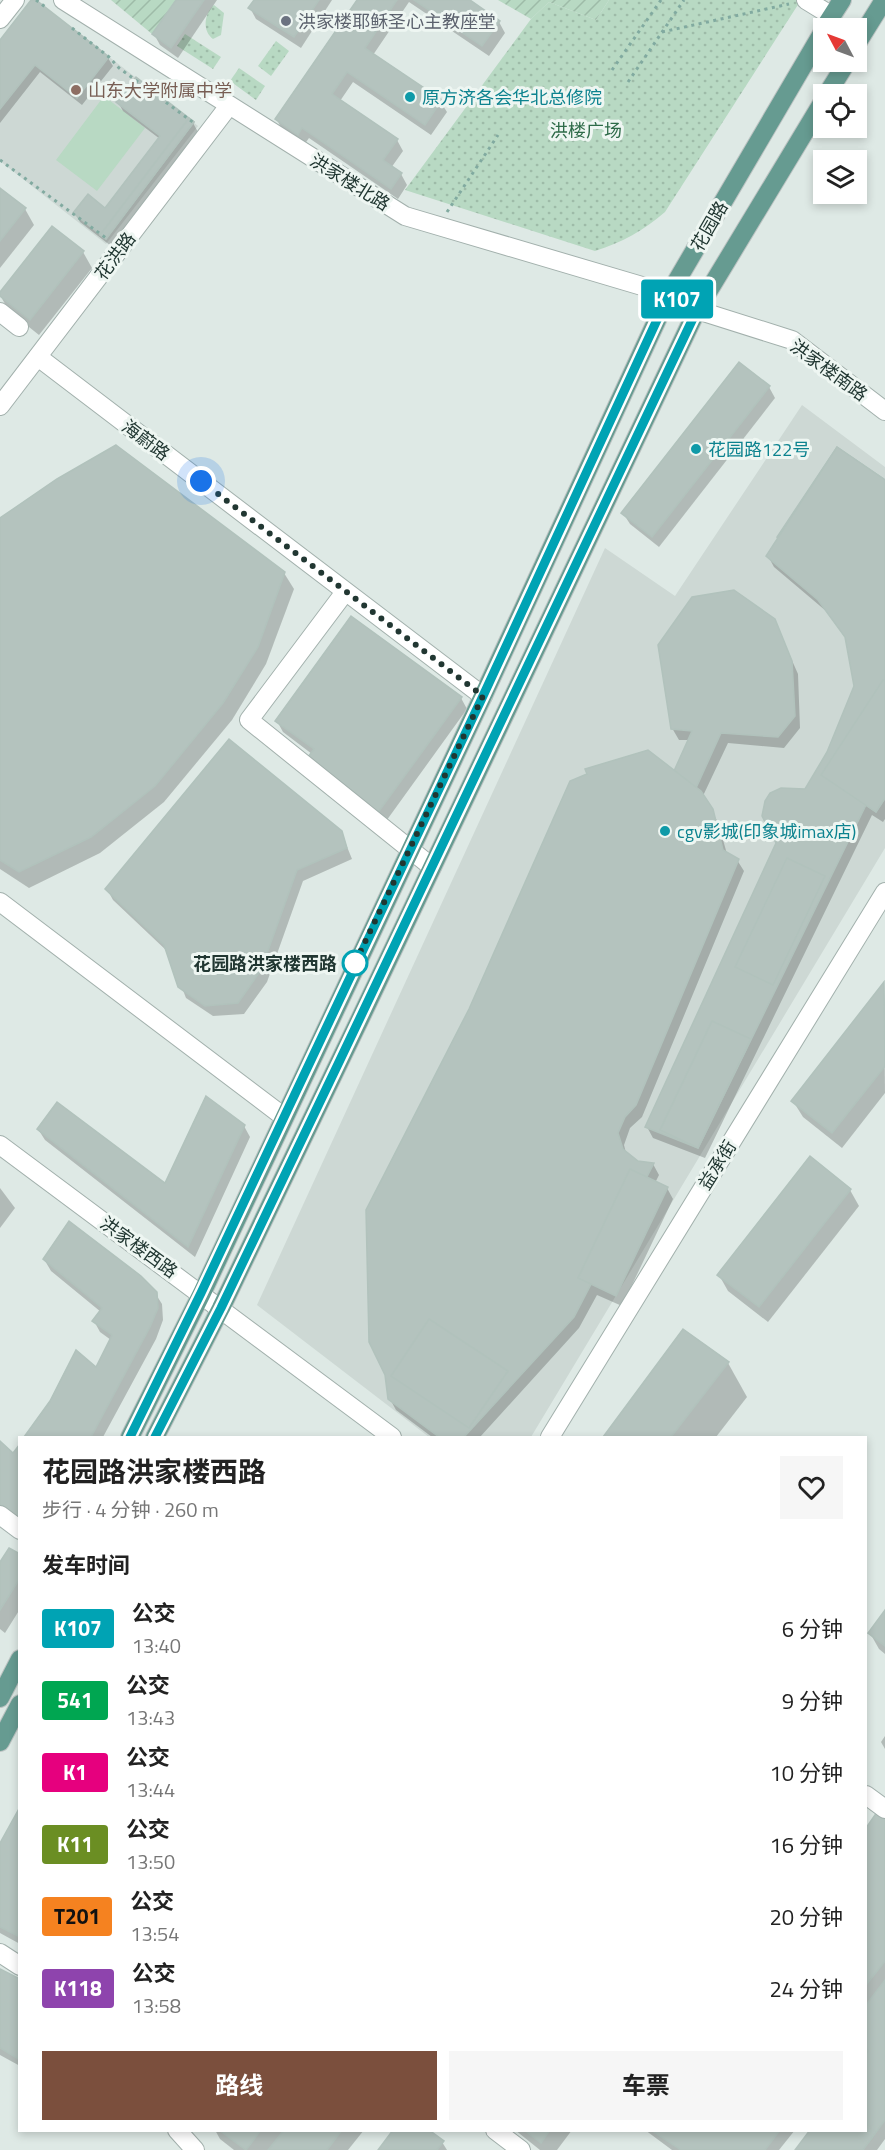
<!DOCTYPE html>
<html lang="zh">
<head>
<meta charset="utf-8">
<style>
	body { margin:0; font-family:"Titillium Web","Noto Sans SC",sans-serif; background:#f6f6f6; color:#222; height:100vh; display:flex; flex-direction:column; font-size:22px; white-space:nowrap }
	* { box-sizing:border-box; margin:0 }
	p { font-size:20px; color:#767676 }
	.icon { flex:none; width:33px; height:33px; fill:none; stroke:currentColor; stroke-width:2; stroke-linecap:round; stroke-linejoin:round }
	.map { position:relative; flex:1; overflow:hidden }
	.details { position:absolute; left:18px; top:1436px; width:849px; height:696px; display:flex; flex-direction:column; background:#fff; border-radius:0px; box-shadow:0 3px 9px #0003 }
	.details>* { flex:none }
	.badge { padding:0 12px; border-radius:4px; font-size:21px; line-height:39px }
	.needle { width:39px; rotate:311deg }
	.controls { position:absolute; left:813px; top:18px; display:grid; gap:12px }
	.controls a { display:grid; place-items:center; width:54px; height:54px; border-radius:0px; background:#fff; box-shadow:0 3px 9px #0003; font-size:30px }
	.you { position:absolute; width:30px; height:30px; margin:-15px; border:4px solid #fff; border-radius:50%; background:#1a73e8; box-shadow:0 0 0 9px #1a73e833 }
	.map>.badge { position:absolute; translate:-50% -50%; box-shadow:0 0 0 3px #fff }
	h2 { padding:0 24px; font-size:22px; line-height:54px }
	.round { display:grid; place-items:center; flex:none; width:63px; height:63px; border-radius:0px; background:#f6f6f6 }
	.head { display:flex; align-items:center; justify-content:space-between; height:102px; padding:0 24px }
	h1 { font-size:28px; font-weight:700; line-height:45px }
	.action { display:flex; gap:12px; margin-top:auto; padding:12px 24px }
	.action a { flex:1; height:69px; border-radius:0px; background:#7b4f3d; color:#fff; font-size:24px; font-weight:700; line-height:69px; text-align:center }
	.action a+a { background:#f6f6f6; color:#222 }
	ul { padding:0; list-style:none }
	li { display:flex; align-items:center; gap:18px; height:72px; padding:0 24px }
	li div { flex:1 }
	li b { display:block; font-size:22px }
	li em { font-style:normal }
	li .badge { min-width:66px; font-weight:700; text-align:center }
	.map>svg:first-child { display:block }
</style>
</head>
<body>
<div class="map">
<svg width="885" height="2150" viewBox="0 0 885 2150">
	<defs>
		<pattern id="grass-dots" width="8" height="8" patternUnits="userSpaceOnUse" patternTransform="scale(1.5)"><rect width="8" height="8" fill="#b8d9c3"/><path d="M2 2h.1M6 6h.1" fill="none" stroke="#9ebba8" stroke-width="1.8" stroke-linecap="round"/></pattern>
		<pattern id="garden-furrows" width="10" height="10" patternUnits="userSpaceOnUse" patternTransform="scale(1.5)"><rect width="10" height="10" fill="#b8d9c3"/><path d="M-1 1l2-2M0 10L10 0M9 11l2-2" fill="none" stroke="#9ebba8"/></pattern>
	</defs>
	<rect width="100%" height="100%" fill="#dee9e5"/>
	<g fill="#cdd8d4">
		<path d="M31 0H36L198 126 106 244 0 161V40Z"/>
		<path d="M802 405 885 467V848L531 1437H429L257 1305 605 548 675 596Z"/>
	</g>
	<g fill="url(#grass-dots)">
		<path d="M609 0H801L665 212C643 231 623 242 595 251L405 190 531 19 549 2 596 20Z"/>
		<path d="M214 5 224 13 221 35 213 39C202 31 204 14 214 5Z"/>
		<path d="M185 34 221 57 213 69 177 46Z"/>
		<path d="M276 41 289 51 271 76 258 66Z"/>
		<path d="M239 68 265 86 256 100 230 81Z"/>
	</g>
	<g fill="url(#garden-furrows)">
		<path d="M111 0H176L152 34Z"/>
		<path d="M498 0H609L596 20 549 2 531 19Z"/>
	</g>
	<path fill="#b8d9c3" d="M104 96 145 128 97 191 56 160Z"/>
	<g fill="#0003">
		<path d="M34 0 108 58 113 66 82 105 40 72 0 123V42Z"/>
		<path d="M177 0H217L178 58 160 45 154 34Z"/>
		<path d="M255 0H332L301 48 256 19 250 8Z"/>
		<path d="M358 0H467L499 22 505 33 489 56 409 2 373 55 440 101 447 112 431 135 353 82 340 101 397 140 403 151 391 168 401 174 407 185 398 199 309 138 304 145 283 131 277 120Z"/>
		<path d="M136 79 193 123 198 132 111 246 80 222 75 213 105 210 160 139 123 111 118 102Z"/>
		<path d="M0 190 25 209 34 225 0 268Z"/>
		<path d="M83 252 92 268 39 335 9 311 0 295Z"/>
		<path d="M769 387 775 398 659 547 630 524 623 513Z"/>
		<path d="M885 481V819L883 822 872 815 705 1158 653 1138 647 1127 806 790 829 753 856 686 847 640 826 611 774 567 768 556Z"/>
		<path d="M0 520 284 573 294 589 266 664 232 720 164 802 100 853 29 888 0 869Z"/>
		<path d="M774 620 798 674 800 728 784 748 728 743 702 798 718 822 727 854 737 860 744 871 642 1117 630 1128 624 1145 626 1153 637 1162 653 1164 659 1175 655 1183 667 1188 673 1199 622 1306 597 1295 579 1328 480 1437H432L396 1410 390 1399 689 740H679L672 728Z"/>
		<path d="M461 698 467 709 384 824 312 754 283 732 277 721Z"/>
		<path d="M341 832 352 859 303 881 267 982 244 1014 213 1016 186 998 168 952 113 900 107 889Z"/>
		<path d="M884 984 885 1093 842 1148 803 1117 793 1101Z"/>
		<path d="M244 1126 250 1137 195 1257 45 1140 38 1129 166 1185Z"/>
		<path d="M0 1188 15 1208 0 1228Z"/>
		<path d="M850 1190 859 1206 768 1322 728 1291 719 1275Z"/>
		<path d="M44 1259 155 1293 162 1304 163 1320 156 1339 103 1437H26L96 1369 111 1340 100 1332 94 1321 101 1312 51 1271Z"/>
		<path d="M728 1363 747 1397 716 1437H606Z"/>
		<path d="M20 1556V1609L5 1633 0 1629V1565Z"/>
		<path d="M885 1612V1654L879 1649 870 1633Z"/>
		<path d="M885 1736V1749L881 1742Z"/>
		<path d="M20 1810V1944L0 1933V1846Z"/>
		<path d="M877 1814 885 1820V2139L877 2150H797L812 2130H866V2057L869 2052 866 2047V1830Z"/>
		<path d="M0 1970 20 1981V2066L0 2055Z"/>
		<path d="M215 2130H364L348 2150H234L220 2139Z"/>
		<path d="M395 2130H427L442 2142 447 2150H380Z"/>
		<path d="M515 2130H572L557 2150H540Z"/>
		<path d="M645 2130H795L779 2150H672Z"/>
	</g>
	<g fill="#b4c3be" stroke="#b1c2bc" stroke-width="1.5">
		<path d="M31 0H36L109 57 77 98 35 65 0 109V40Z"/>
		<path d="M176 0H204L171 48 152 34Z"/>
		<path d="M254 0H319L294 37 248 8Z"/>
		<path d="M357 0H397L365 48 442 100 425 125 347 72 332 94 398 139 383 160 402 173 391 189 302 128 298 135 275 119Z"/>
		<path d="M414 0H470L500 21 482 46Z"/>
		<path d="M136 77 194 122 106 239 73 213 88 194 105 208 160 136 116 102Z"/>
		<path d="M189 118 194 122 106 239 100 235Z"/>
		<path d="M0 188 26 208 0 241Z"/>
		<path d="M52 226 84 251 30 320 0 296V292Z"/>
		<path d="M739 362 770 386 652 537 621 513Z"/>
		<path d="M116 445 285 572 258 647 223 703 155 786 91 837 19 872 0 860V518L57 479Z"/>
		<path d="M837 447 885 480V618L879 622 777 537Z"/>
		<path d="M837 447 885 480V798L876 812 866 805 698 1148 645 1127 776 843 762 816 765 801 770 793 781 788 805 789 827 752 854 686 845 637 818 600 766 556Z"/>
		<path d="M734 590 775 619 792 661 795 716 778 737 721 733 696 788 674 771 692 731 671 729 658 645 692 597Z"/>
		<path d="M351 616 462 697 377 814 305 761 314 749 275 721Z"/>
		<path d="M883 680 885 681V798L876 812 821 775Z"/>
		<path d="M229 739 342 831 347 848 297 870 261 970 238 1003 205 1006 178 987 164 945 105 889Z"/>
		<path d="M648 750 701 791 713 809 723 850 739 859 636 1105 625 1117 618 1133 623 1149 638 1161 654 1163 574 1317 464 1437H439L388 1399 385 1375 369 1342 366 1210 469 1009 570 781 587 774 585 769Z"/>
		<path d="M787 858 825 876 773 985 735 967Z"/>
		<path d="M884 982 885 1066 832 1133 791 1101Z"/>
		<path d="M712 1021 751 1039 698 1148 660 1130Z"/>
		<path d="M206 1096 245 1125 188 1247 37 1129 57 1102 165 1183Z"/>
		<path d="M810 1156 851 1189 759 1307 717 1275Z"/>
		<path d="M630 1169 668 1187 616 1296 578 1278Z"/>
		<path d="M69 1221 141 1276 157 1292 158 1308 150 1327 91 1437H24L50 1401 76 1350 96 1367 112 1335 92 1321 102 1308 43 1259Z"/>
		<path d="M429 1319 508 1371 469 1428 391 1376Z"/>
		<path d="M683 1329 729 1362 671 1437H603Z"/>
		<path d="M0 1441 13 1453 20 1444V1519L0 1505Z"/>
		<path d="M9 1548 20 1554V1578L0 1610V1562Z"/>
		<path d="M885 1610V1646L868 1633Z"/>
		<path d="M20 1807V1937L0 1927V1843Z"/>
		<path d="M877 1812 885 1818V1961L866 1985V1828Z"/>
		<path d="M0 1969 20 1979V2060L0 2048Z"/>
		<path d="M885 1980V2120L863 2150H795L810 2130H866V2054L868 2051 866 2047V2005Z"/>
		<path d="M219 2130H261L246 2150Z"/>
		<path d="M284 2130H342L327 2150H268Z"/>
		<path d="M393 2130H429L444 2141 437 2150H378Z"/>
		<path d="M524 2130H550L541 2143Z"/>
		<path d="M651 2130H780L765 2150H681Z"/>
	</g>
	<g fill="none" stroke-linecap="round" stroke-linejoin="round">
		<defs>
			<g id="minor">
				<path d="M63 0 405 216 669 294 697 310 792 340 885 411"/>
				<path d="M806 0 832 16"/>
				<path d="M0 19 15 0"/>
				<path d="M0 312 19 327"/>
				<path d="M38 357 483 696"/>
				<path d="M0 406 228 107"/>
				<path d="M345 592 249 720 432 867"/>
				<path d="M0 902 284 1117"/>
				<path d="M0 1145 392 1437"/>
				<path d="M550 1437 885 892"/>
				<path d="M0 1515 20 1530"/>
				<path d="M866 1795 885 1809"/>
				<path d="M0 1953 20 1966"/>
				<path d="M177 2130 195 2150"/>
				<path d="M495 2130 521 2150"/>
			</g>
			<g id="major">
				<path d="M824 28 842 0"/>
				<path d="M856 45 884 0"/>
				<path d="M827 94 847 62"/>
				<path d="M130 1437 202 1293 483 696 669 294 824 30"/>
				<path d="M155 1437 221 1308 360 1019 697 310 824 100"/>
				<path d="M0 1698 20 1659"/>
				<path d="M0 1742 20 1704"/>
			</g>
		</defs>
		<use href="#minor" stroke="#a2b0ac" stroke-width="20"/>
		<use href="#major" stroke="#bcc3c2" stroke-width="20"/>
		<g stroke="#81aaa0" stroke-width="3" stroke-dasharray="3 4.5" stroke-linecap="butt">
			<path d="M36 0 48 9"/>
			<path d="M72 28 109 57 119 68 194 123"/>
			<path d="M662 32 789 4"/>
			<path d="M612 70 661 0"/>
			<path d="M628 82 684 0"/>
			<path d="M0 160 106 238"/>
			<path d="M447 212 498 135"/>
		</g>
		<use href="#minor" stroke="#fff" stroke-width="18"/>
		<use href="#major" stroke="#669b91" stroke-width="18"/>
	</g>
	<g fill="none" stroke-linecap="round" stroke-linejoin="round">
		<defs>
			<path id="line" d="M130 1437 201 1293 483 696 669 294 697 310 340 1060 221 1308 155 1437"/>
		</defs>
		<use href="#line" stroke="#fff" stroke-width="14"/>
		<use href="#line" stroke="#00a3b4" stroke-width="9"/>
		<path stroke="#213732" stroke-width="6" stroke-dasharray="0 10.8" d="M201 481 483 696 355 963"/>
	</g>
	<circle fill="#6b7280" stroke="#eef6f2" stroke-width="2" cx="286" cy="21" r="6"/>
	<circle fill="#8d6e63" stroke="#eef6f2" stroke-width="2" cx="76" cy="90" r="6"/>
	<g fill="#0f9aa8" stroke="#eef6f2" stroke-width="2">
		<circle cx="410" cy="97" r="6"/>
		<circle cx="696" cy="449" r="6"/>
		<circle cx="665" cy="831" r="6"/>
	</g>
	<circle fill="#fff" stroke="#00a3b4" stroke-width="3" cx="355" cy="963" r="12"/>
	<g text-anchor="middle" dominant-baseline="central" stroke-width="6" stroke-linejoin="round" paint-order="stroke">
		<g font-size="18" fill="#5b616d" stroke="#eef6f2" text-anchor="start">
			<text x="298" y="21">洪家楼耶稣圣心主教座堂</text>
		</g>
		<g font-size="18" fill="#785e54" stroke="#eef6f2" text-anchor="start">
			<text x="88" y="90">山东大学附属中学</text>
		</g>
		<g font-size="18" fill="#0d838f" stroke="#eef6f2" text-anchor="start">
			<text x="422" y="97">原方济各会华北总修院</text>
			<text x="708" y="449">花园路122号</text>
			<text x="677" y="831">cgv影城(印象城imax店)</text>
		</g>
		<g font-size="18" fill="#2e6b49" stroke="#eef6f2">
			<text x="586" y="130">洪楼广场</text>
		</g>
		<g font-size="18" fill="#213732" stroke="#eef6f2">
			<text transform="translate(350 182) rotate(32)">洪家楼北路</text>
			<text transform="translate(709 226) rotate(-60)">花园路</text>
			<text transform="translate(115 256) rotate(-53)">花洪路</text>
			<text transform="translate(829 370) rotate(36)">洪家楼南路</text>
			<text transform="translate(146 440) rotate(37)">海蔚路</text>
			<text transform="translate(717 1165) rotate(-58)">益承街</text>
			<text transform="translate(139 1247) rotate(36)">洪家楼西路</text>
		</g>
		<g font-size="18" font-weight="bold" fill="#213732" stroke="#eef6f2" text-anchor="end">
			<text x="337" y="963">花园路洪家楼西路</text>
		</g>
	</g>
</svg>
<div class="controls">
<a><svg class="needle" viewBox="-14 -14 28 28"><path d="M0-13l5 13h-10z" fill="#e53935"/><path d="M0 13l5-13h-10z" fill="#767676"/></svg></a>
<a><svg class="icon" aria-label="locate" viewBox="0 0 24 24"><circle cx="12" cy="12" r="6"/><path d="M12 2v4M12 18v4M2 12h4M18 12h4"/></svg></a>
<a><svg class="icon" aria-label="layers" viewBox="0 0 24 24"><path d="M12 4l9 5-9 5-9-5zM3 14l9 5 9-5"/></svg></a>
</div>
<div class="you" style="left:201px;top:481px"></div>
<b class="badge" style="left:677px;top:299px;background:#00a3b4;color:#fff">K107</b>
<section class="details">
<div class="head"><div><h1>花园路洪家楼西路</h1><p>步行 · 4 分钟 · 260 m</p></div><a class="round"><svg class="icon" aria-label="heart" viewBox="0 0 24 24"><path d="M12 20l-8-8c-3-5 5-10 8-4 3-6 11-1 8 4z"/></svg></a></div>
<h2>发车时间</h2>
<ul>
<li><span class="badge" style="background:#00a3b4;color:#fff">K107</span><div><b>公交</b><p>13:40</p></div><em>6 分钟</em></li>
<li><span class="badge" style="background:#00a651;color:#fff">541</span><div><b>公交</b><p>13:43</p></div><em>9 分钟</em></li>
<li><span class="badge" style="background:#e6007e;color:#fff">K1</span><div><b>公交</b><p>13:44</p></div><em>10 分钟</em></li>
<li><span class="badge" style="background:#6b8e23;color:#fff">K11</span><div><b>公交</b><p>13:50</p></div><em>16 分钟</em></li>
<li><span class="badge" style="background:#f58220;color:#111">T201</span><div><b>公交</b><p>13:54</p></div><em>20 分钟</em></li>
<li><span class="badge" style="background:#8e44ad;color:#fff">K118</span><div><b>公交</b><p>13:58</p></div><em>24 分钟</em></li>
</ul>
<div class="action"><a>路线</a><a>车票</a></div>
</section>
</div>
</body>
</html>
